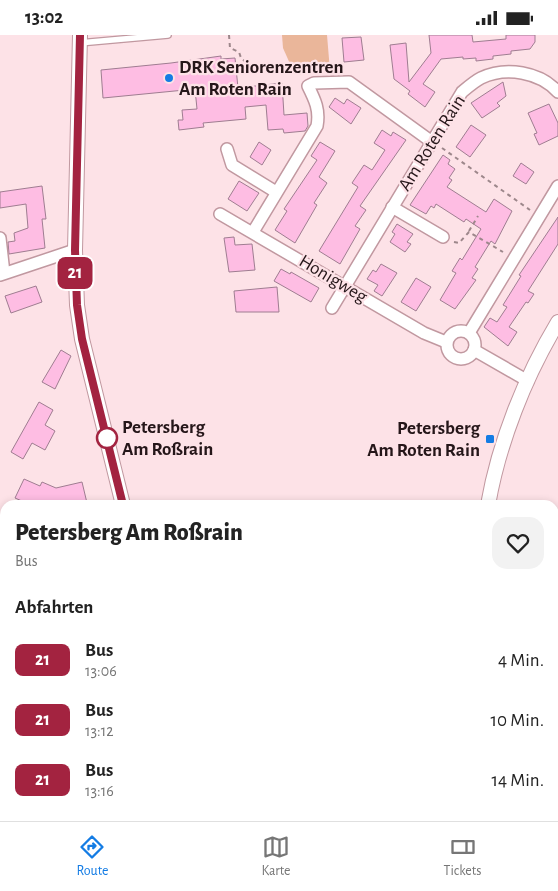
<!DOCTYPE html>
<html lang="de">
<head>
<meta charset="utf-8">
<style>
	body { margin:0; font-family:"Alegreya Sans",sans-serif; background:#f2f2f2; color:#222; height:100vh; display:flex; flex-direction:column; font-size:19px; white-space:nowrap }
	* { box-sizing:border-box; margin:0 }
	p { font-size:16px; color:#767676 }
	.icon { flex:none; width:28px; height:28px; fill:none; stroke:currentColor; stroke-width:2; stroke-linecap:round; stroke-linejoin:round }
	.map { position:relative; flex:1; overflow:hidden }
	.details { position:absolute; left:0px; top:465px; width:559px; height:321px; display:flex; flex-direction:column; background:#fff; border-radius:15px 15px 0 0; box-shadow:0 2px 8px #0003 }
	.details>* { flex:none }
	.badge { padding:0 10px; border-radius:8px; font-size:18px; line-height:32px }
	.map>.badge { position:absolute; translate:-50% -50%; box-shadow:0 0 0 2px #fff }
	h2 { padding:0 15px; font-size:19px; line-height:45px }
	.round { display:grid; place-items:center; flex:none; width:52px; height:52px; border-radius:15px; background:#f2f2f2 }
	.summary { display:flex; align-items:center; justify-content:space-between; height:85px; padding:0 15px }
	h1 { font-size:24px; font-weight:800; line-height:38px }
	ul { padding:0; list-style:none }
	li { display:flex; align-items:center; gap:15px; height:60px; padding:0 15px }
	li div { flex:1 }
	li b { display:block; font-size:19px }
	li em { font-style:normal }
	li .badge { min-width:55px; font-weight:700; text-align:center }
	.status { display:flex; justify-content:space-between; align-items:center; height:35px; padding:0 25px; background:#fff; direction:ltr }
	.status svg { height:14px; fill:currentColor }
	.tab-bar { display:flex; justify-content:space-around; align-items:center; height:70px; border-top:1px solid #e0e0e0; background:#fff; font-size:14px; color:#767676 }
	.tab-bar a { display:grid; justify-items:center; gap:2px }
	.tab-bar .selected { color:#147ce4 }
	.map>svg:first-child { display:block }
</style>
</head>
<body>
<div class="status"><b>13:02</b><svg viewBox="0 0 49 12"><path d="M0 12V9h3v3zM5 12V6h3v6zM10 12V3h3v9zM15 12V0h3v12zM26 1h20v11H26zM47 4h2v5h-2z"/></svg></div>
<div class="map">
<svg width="558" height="786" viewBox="0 0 558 786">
	<rect width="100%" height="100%" fill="#fde2e7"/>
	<path fill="#eab69a" d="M282 0H327L330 36 295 40 283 13Z"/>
	<g fill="#febde3" stroke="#9f7d91">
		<path d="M429 0H472L473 7 506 4V0H535V7L530 14 511 16V19L493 21V24L476 26V23L463 24V22L441 24 423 49 435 57 425 72 408 59 410 56 394 44 390 10 406 8 409 47 431 18Z"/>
		<path d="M361 2 364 25 344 27 342 3Z"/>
		<path d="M221 21V24L235 23 238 53 282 48 284 80 307 78 308 91 305 96 284 98 283 94 268 95 266 70 245 72 246 84 203 88 204 92 179 95 178 85H183L182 75 197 74 195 54 103 63 101 35 171 28Z"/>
		<path d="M503 47 506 61 497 68 500 71 482 83 471 68Z"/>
		<path d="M335 63 344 69 347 64 361 73 351 89 329 72Z"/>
		<path d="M549 69 558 88V101L539 110 534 99 537 98 528 78Z"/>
		<path d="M471 90 486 100 470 122 456 112Z"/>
		<path d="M382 95 391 101 393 97 406 105 360 171 366 175 355 191 360 194 340 229 319 216 358 152 352 148 364 130 372 135 385 115 374 108Z"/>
		<path d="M259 107 271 115 262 130 250 122Z"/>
		<path d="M320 107 335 116 319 142 327 148 314 168 317 170 295 208 275 195 287 176 284 174 317 125 311 121Z"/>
		<path d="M443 120 450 125 448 129 455 134 449 143 452 145 447 152 486 177 494 164 512 176 495 209 491 206 475 232 478 234 472 243 476 245 455 274 440 265 456 238 452 236 460 223 462 225 481 194 466 184 464 187 436 169 434 173 431 171 426 179 410 170Z"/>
		<path d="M521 128 534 137 526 149 513 141Z"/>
		<path d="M239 146 259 158 247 176 228 164Z"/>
		<path d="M42 151 46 184H42L45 213 9 219 8 207 15 206 14 198 28 193 26 169 0 173V157Z"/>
		<path d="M558 182V209L528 256 534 259 528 268 526 267 509 292 517 297 508 311 484 292 490 283 497 287 507 272 503 270 521 241 519 240Z"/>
		<path d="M397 189 413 199 407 207 411 209 405 217 390 207 395 199 392 197Z"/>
		<path d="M234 202 235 210 252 209 255 235 229 237 224 203Z"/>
		<path d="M381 229 397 238 382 261 374 256 378 250 367 244 373 235 376 237Z"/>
		<path d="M281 234 290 239 291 237 319 253 311 267 274 246Z"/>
		<path d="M416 243 431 252 416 276 401 267Z"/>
		<path d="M36 251 42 267 11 278 5 261Z"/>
		<path d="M277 252 279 277H236L234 256Z"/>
		<path d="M61 315 71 321 55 354 42 347Z"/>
		<path d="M39 367 53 375 45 390 55 396 45 415 32 408 23 424 11 417Z"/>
		<path d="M24 444 40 451 42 447 56 453 82 447 87 468 31 470 15 463Z"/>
	</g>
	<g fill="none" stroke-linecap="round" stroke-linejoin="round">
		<defs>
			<path id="service" d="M79 8 168 0"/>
			<g id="minor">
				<path d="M227 114 232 130 276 157"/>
				<path d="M392 172 443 202"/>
				<path d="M220 179 424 298 446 307"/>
				<path d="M253 197 317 91C320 75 315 65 308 51L314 48 349 47 432 107"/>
				<path d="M0 203 4 238"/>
				<path d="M0 240 75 215"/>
				<path d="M332 273 462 57C468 52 475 46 481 43 506 31 540 37 558 57"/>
				<circle cx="461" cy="310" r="14"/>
				<path d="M469 298 558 151"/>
				<path d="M474 315 528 346"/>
				<path d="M554 487 558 484"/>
				<path d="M554 523 558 528"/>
				<path d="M554 681 558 678"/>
				<path d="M0 765 5 764"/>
				<path d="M448 786 452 781"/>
			</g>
			<g id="tertiary">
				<path d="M80 0 75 215 77 270 82 304 123 470"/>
				<path d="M488 470C499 407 525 342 558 287"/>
				<path d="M165 781 166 786"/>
				<path d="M358 786 363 781"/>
			</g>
		</defs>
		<use href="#service" stroke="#c198a0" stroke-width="8"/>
		<use href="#minor" stroke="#c198a0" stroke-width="14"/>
		<use href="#tertiary" stroke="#c198a0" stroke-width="16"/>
		<g stroke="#9d878b" stroke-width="2" stroke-dasharray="4 4" stroke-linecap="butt">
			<path d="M229 0 230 13 239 17 241 23 249 30"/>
			<path d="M442 113 530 175"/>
			<path d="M469 196 478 181"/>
			<path d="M454 207 459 208 469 197 503 217"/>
		</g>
		<use href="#service" stroke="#fff" stroke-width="5.5"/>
		<use href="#minor" stroke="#fff" stroke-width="11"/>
		<use href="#tertiary" stroke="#fff" stroke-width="14"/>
	</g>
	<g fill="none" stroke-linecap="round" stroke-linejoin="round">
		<defs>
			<path id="line" d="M80 0 75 215 77 270 82 304 123 470"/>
		</defs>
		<use href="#line" stroke="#fff" stroke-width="11"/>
		<use href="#line" stroke="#a32340" stroke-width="8"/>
	</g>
	<g fill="#147ce4" stroke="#fde2e7" stroke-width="2">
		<circle cx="169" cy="43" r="5"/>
		<rect x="485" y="399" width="10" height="10" rx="2.5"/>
	</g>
	<circle fill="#fff" stroke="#a32340" stroke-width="2.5" cx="107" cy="403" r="10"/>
	<g text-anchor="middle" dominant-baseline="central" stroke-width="4.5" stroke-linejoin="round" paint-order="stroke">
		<g font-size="19" font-weight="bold" fill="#251619" stroke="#fde2e7" text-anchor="start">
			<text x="179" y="32">DRK Seniorenzentren<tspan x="179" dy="22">Am Roten Rain</tspan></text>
			<text x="480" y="393" text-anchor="end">Petersberg<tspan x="480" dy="22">Am Roten Rain</tspan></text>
		</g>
		<g font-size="19" fill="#251619" stroke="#fde2e7">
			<text transform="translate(432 108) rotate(-58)">Am Roten Rain</text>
			<text transform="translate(333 244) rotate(31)">Honigweg</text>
		</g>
		<g font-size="19" font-weight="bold" fill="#251619" stroke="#fde2e7" text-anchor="start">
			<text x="122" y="392">Petersberg<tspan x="122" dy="22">Am Roßrain</tspan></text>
		</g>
	</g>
</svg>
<b class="badge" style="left:75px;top:238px;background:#a32340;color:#fff">21</b>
<section class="details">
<div class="summary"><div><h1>Petersberg Am Roßrain</h1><p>Bus</p></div><a class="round"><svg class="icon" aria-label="heart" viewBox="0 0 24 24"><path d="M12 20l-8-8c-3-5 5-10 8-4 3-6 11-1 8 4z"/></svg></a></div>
<h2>Abfahrten</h2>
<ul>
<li><span class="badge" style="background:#a32340;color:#fff">21</span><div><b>Bus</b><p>13:06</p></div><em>4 Min.</em></li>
<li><span class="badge" style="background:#a32340;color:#fff">21</span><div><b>Bus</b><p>13:12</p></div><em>10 Min.</em></li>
<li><span class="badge" style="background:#a32340;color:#fff">21</span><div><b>Bus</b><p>13:16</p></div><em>14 Min.</em></li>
</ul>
</section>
</div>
<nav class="tab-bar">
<a class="selected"><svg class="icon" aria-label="directions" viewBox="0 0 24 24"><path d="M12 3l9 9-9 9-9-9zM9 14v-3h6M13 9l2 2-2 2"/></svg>Route</a>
<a><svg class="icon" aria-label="map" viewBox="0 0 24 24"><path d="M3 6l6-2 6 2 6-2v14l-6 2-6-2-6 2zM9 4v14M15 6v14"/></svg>Karte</a>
<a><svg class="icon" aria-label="tickets" viewBox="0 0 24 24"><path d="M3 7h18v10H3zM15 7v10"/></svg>Tickets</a>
</nav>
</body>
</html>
